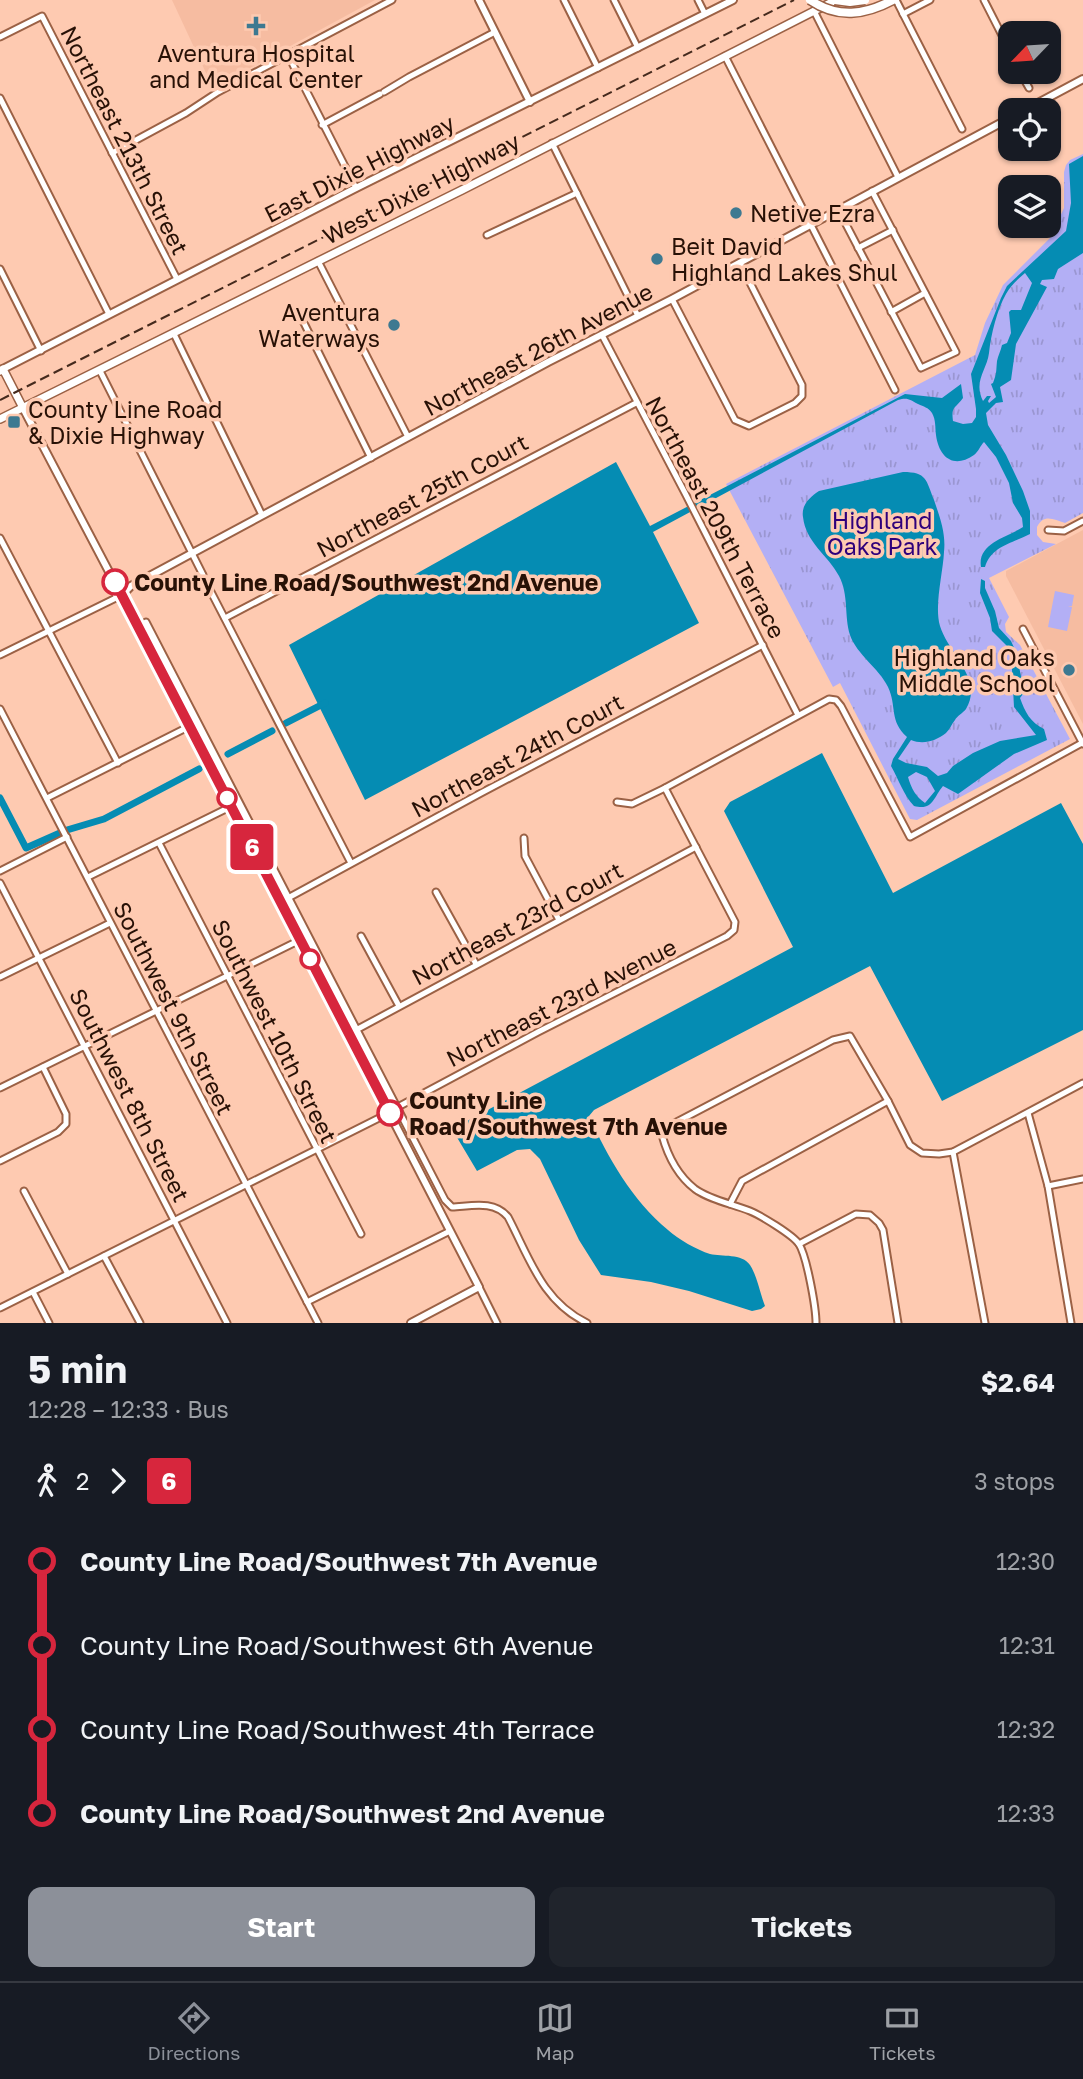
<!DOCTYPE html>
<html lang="en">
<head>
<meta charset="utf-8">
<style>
	body { margin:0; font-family:"Golos Text",sans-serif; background:#20242c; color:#f1f3f6; height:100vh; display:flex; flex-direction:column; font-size:26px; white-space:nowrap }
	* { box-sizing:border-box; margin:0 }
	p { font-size:23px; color:#9ea1a6 }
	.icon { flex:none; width:38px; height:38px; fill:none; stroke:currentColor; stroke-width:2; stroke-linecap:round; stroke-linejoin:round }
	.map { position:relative; height:1323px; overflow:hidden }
	.sheet { display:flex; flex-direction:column; background:#171b24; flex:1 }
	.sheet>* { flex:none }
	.badge { padding:0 14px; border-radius:5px; font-size:24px; line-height:46px }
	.needle { width:46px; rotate:245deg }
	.buttons { position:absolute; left:998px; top:21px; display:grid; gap:14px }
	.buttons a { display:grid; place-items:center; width:63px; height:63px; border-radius:14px; background:#171b24; box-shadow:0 2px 5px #0004; font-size:35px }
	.map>.badge { position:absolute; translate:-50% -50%; box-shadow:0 0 0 4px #fff }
	.legs { display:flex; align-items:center; gap:10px; height:77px; padding:0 28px; font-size:23px }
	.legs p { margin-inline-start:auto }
	.summary { display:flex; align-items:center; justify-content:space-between; height:119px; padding:0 28px }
	h1 { font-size:38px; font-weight:700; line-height:52px }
	.primary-button { display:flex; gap:14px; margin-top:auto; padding:14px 28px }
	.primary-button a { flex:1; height:80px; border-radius:14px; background:#8c9099; color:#fff; font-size:28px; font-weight:700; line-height:80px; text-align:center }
	.primary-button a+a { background:#20242c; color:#f1f3f6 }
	ul { padding:0 28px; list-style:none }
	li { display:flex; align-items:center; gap:24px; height:84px; font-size:26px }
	li i { display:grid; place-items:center; width:10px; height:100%; margin:0 9px; background:currentColor }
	li i::after { content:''; width:18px; height:18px; margin:-9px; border:5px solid; border-radius:50%; background:#171b24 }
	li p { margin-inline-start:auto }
	li:first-child i { background:linear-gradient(#0000 50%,currentColor 0) }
	li:last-child i { background:linear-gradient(currentColor 50%,#0000 0) }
	.tab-bar { display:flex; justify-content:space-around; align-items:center; height:98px; border-top:2px solid #363941; background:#171b24; font-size:19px; color:#9ea1a6 }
	.tab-bar a { display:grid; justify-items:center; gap:4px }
	.tab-bar .on { color:#8c9099 }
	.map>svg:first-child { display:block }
</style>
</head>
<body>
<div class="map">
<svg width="1083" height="1323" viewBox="0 0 1083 1323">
	<defs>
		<pattern id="park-tufts" width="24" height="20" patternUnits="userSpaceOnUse" patternTransform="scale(1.75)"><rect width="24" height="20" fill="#b3aff5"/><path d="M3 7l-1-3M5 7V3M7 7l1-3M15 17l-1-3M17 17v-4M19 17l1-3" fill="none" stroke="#9a96d1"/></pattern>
	</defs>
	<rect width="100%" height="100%" fill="#fecab1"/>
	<g fill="#f6bca1">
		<path d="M172 0H375L213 88Z"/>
		<path d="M1083 530V724L1006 576V571Z"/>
	</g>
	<path fill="#b3aff5" d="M1055 591 1074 595 1072 606H1068L1072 607 1067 631 1048 627Z"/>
	<path fill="url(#park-tufts)" d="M1083 154V513L1065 523C1054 520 1044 513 1037 527V535L1043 542 1056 544 989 578 1009 617 1005 624 1006 632 1020 645 1070 739 917 820 910 819 840 683 833 687 726 484 975 355 985 323 1003 285 1050 238 1064 208V172L1066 165 1070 160Z"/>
	<g fill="#058cb3" fill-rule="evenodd">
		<path d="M1083 156V253L1058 269 1054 279 1042 280 1040 284 1047 287 1016 344 1011 380 1000 387 1003 402 996 403 986 413 988 425 1006 455 1023 491 1030 511V534C1013 543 991 546 985 567H981C977 543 1008 537 1023 527L1022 518 1013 503 1009 483 996 457 984 442C980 446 979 451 974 455 954 469 939 458 936 435 935 427 936 420 932 413 928 407 924 407 918 404 910 400 908 397 898 400L653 532 699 623 365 800 289 645 616 462 650 526 905 394 942 398 961 384 963 398C955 409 951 406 953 421L963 424 972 423 976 417V409L971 374 1001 298 1007 286 1066 231 1071 203 1069 164ZM1025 273 1032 283 1021 310H1011L1009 312 1011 333 1007 343 1002 345C1001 350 998 356 997 361 996 371 997 373 993 383L991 384 996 397 989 403 988 401 991 396H987L983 401C973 381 987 370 989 353 991 334 997 310 1006 294 1011 285 1018 279 1025 273Z"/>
		<path d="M903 472C927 472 926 480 934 500 940 518 946 533 944 552 943 573 934 606 940 626 948 653 984 679 966 709 963 713 957 716 955 720 951 725 950 729 946 733 936 741 923 745 911 740L898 759 906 763 927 767 938 776 947 773 953 766 973 753 1000 741 1036 735 1014 707 1011 652 1009 648 992 631 990 618 980 593 981 579 985 581V588L995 611 999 628 1011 641 1016 652 1023 686V694L1020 698C1025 712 1030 722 1044 729L1047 740 1014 754 958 794 943 786C933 798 933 811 914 806 903 794 899 780 891 766L893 759 907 737C889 721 897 706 888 687 879 668 857 655 850 635 844 616 849 595 839 576 828 555 806 543 803 517 801 505 810 497 819 491ZM916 772 927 777 935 791 925 803C916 797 911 788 908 777Z"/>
		<path d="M822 753 893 893 1061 803 1083 844V1030L942 1101 870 966 594 1110 589 1116C608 1158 632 1200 668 1230 678 1239 697 1250 710 1254 722 1257 742 1253 750 1265 757 1276 760 1293 765 1306L761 1309 752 1311 689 1291 651 1282 601 1275 579 1240 540 1159 530 1149 517 1150 477 1171 452 1129 793 947 724 811 730 802Z"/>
	</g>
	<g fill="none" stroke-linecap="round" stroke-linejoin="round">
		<g stroke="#058cb3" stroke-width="7">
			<path d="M286 723 325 703"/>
			<path d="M228 754 272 731"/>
			<path d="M0 798 26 848 60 833"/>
			<path d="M67 830 104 819 199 769"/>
		</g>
		<defs>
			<g id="minor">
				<path d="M564 0 598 68"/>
				<path d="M614 0 638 48"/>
				<path d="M698 0 705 14"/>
				<path d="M896 0 962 129"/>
				<path d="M984 0 1010 51"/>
				<path d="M814 11 898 177"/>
				<path d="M903 14 930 0"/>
				<path d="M0 37 42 16 177 279"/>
				<path d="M288 55 356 188"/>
				<path d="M725 56 895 390"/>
				<path d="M1020 72 1029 88"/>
				<path d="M384 92 409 77 495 32"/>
				<path d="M0 98 109 314"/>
				<path d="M322 125 380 94"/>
				<path d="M552 143 638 316"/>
				<path d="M112 153 186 113 218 92 392 0"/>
				<path d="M838 209 921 368 956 352 872 191"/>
				<path d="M487 235 577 193"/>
				<path d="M858 248 893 230"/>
				<path d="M318 261 408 437"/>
				<path d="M0 269 41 351"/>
				<path d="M672 299 735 420 749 426 795 403 802 396V385L740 263"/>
				<path d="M891 312 925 293"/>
				<path d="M303 321 371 458"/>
				<path d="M174 334 262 515"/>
				<path d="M602 335 686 495 798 715"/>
				<path d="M100 371 203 575"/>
				<path d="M1048 530 1064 531 1083 521"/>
				<path d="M0 538 118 763"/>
				<path d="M209 588 351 863"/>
				<path d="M225 618 636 403"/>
				<path d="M146 622 445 1200 452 1207C472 1206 494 1200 508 1217 530 1259 542 1301 587 1323"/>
				<path d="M1023 629 1083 744"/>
				<path d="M0 655 122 595"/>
				<path d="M0 709 318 1323"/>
				<path d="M47 798 190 726"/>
				<path d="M617 802 632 804 665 788 829 699 836 700 841 706 910 837 1082 743"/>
				<path d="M524 838 525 856 559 920"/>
				<path d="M159 843 361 1234"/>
				<path d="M0 871 67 837"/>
				<path d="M88 877 232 806"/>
				<path d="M0 883 227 1323"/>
				<path d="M436 892 476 964"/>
				<path d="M288 898 481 793 763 645"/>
				<path d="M361 936 399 1006"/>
				<path d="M0 977 110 923"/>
				<path d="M356 1030 696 847"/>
				<path d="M0 1088 300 940"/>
				<path d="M396 1108 538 1032 727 936 734 930 735 922 665 788"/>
				<path d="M1028 1113 1048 1186 1071 1323"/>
				<path d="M953 1152 985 1323"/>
				<path d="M0 1161 58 1132 66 1124V1114L43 1067"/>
				<path d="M1048 1186 1083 1179"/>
				<path d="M24 1191 68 1274"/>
				<path d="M730 1204 742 1181 888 1101"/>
				<path d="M799 1244 856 1214 870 1215 879 1223 883 1230 898 1323"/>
				<path d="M104 1256 140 1323"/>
				<path d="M479 1287 497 1323"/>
				<path d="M33 1292 49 1323"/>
				<path d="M307 1302 450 1231"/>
				<path d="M0 1308 389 1113"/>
				<path d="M816 1323C816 1308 807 1257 799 1244 793 1235 760 1215 750 1211 733 1204 710 1200 695 1189 677 1175 668 1157 662 1135L669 1126 833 1040 850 1036 888 1101 910 1145 922 1153 939 1154 953 1152 1083 1083"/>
			</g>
			<g id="tertiary">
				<path d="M479 0 530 102"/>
				<path d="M1025 110 1083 79"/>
				<path d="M3 369 356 188 733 0"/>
				<path d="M23 408 190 726 479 1287 411 1323"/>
				<path d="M122 595 131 586 548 362 672 299 1010 118"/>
			</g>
			<g id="secondary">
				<path d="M0 371 3 369 23 408"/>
				<path d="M0 419 462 190 836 0"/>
			</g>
		</defs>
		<use href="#minor" stroke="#9b6145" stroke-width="9"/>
		<use href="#tertiary" stroke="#9b6145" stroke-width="10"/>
		<use href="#secondary" stroke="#9b6145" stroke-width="10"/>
		<use href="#minor" stroke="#fff" stroke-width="5"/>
		<use href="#tertiary" stroke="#fff" stroke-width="6"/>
		<use href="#secondary" stroke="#fff" stroke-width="7"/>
		<path stroke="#452a1d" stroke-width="2" stroke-dasharray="10 5" stroke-linecap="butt" d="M0 400 794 0"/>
		<defs>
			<g id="primary-bridge">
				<path d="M810 0C838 19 865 15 893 0"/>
				<path d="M835 0 850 2 865 0"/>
			</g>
		</defs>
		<use href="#primary-bridge" stroke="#9b6145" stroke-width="11" stroke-linecap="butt"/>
		<use href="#primary-bridge" stroke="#fff" stroke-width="8"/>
	</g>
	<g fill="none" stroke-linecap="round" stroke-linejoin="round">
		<defs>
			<path id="line-1" d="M115 582 390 1113"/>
		</defs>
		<use href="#line-1" stroke="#fff" stroke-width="16"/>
		<use href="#line-1" stroke="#d7263d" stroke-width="10"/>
	</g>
	<g fill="#3d7991" stroke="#fecab1" stroke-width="2.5">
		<path d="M252.5 15.5h7v7h7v7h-7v7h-7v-7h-7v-7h7z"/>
		<circle cx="736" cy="213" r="7"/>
		<circle cx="657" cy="259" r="7"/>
		<circle cx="394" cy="325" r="7"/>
		<rect x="7" y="415" width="14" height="14" rx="3.5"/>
		<circle cx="1069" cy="670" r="7"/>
	</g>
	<g fill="#fff" stroke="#d7263d" stroke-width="3.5">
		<circle cx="115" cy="582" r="12"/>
		<circle cx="227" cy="798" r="9"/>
		<circle cx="310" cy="959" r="9"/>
		<circle cx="390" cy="1113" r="12"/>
	</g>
	<g text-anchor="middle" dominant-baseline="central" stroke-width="7" stroke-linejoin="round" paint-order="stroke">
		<g font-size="23" fill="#281106" stroke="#fecab1" text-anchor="start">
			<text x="256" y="53" text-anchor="middle">Aventura Hospital<tspan x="256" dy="26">and Medical Center</tspan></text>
			<text x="750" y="213">Netive Ezra</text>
			<text x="671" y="246">Beit David<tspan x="671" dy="26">Highland Lakes Shul</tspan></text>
			<text x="380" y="312" text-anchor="end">Aventura<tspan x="380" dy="26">Waterways</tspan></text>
			<text x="28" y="409">County Line Road<tspan x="28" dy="26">&amp; Dixie Highway</tspan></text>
			<text x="1055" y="657" text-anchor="end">Highland Oaks<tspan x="1055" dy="26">Middle School</tspan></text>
		</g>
		<g font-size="23" fill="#281106" stroke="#fecab1">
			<text transform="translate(125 140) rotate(63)">Northeast 213th Street</text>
			<text transform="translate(359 168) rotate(-27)">East Dixie Highway</text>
			<text transform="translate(421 188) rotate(-27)">West Dixie Highway</text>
			<text transform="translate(538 349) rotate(-28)">Northeast 26th Avenue</text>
			<text transform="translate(422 495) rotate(-28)">Northeast 25th Court</text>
			<text transform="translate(716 517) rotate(62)">Northeast 209th Terrace</text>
			<text transform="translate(517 755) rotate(-28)">Northeast 24th Court</text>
			<text transform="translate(517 923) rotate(-28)">Northeast 23rd Court</text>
			<text transform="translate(561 1002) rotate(-27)">Northeast 23rd Avenue</text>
			<text transform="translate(174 1008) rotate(63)">Southwest 9th Street</text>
			<text transform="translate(275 1031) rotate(63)">Southwest 10th Street</text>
			<text transform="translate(130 1095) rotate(63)">Southwest 8th Street</text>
		</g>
		<g font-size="23" fill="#2f007b" stroke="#fecab1">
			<text x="882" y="520">Highland<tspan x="882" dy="26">Oaks Park</tspan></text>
		</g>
		<g font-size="23" font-weight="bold" fill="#281106" stroke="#fecab1" text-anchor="start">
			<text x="134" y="582">County Line Road/Southwest 2nd Avenue</text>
			<text x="409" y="1100">County Line<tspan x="409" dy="26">Road/Southwest 7th Avenue</tspan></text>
		</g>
	</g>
</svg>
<div class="buttons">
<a><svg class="needle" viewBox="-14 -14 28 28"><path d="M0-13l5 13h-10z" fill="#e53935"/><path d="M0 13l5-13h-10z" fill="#9ea1a6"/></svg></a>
<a><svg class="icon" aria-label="locate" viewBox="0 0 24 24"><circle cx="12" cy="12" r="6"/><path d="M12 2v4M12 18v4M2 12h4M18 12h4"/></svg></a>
<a><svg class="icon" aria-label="layers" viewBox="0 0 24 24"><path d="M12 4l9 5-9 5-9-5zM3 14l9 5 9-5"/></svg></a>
</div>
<b class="badge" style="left:252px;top:847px;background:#d7263d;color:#fff">6</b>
</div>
<section class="sheet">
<div class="summary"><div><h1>5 min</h1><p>12:28 – 12:33 · Bus</p></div><b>$2.64</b></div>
<div class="legs"><svg class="icon" aria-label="walk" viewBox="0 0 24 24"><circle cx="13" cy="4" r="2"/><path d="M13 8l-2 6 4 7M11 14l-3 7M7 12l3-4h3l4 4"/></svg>2<svg class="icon" aria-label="forward" viewBox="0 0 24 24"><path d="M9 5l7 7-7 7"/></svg><b class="badge" style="background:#d7263d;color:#fff">6</b><p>3 stops</p></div>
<ul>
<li><i style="color:#d7263d"></i><b>County Line Road/Southwest 7th Avenue</b><p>12:30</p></li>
<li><i style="color:#d7263d"></i><span>County Line Road/Southwest 6th Avenue</span><p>12:31</p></li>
<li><i style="color:#d7263d"></i><span>County Line Road/Southwest 4th Terrace</span><p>12:32</p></li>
<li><i style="color:#d7263d"></i><b>County Line Road/Southwest 2nd Avenue</b><p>12:33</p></li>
</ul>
<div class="primary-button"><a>Start</a><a>Tickets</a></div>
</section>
<nav class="tab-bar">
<a class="on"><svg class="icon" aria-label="directions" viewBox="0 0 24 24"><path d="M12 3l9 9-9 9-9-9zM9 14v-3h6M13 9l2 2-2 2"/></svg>Directions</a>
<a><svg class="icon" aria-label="map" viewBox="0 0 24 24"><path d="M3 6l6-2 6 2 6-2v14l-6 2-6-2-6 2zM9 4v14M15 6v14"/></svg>Map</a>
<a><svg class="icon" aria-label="tickets" viewBox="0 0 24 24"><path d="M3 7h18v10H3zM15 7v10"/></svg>Tickets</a>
</nav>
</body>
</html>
